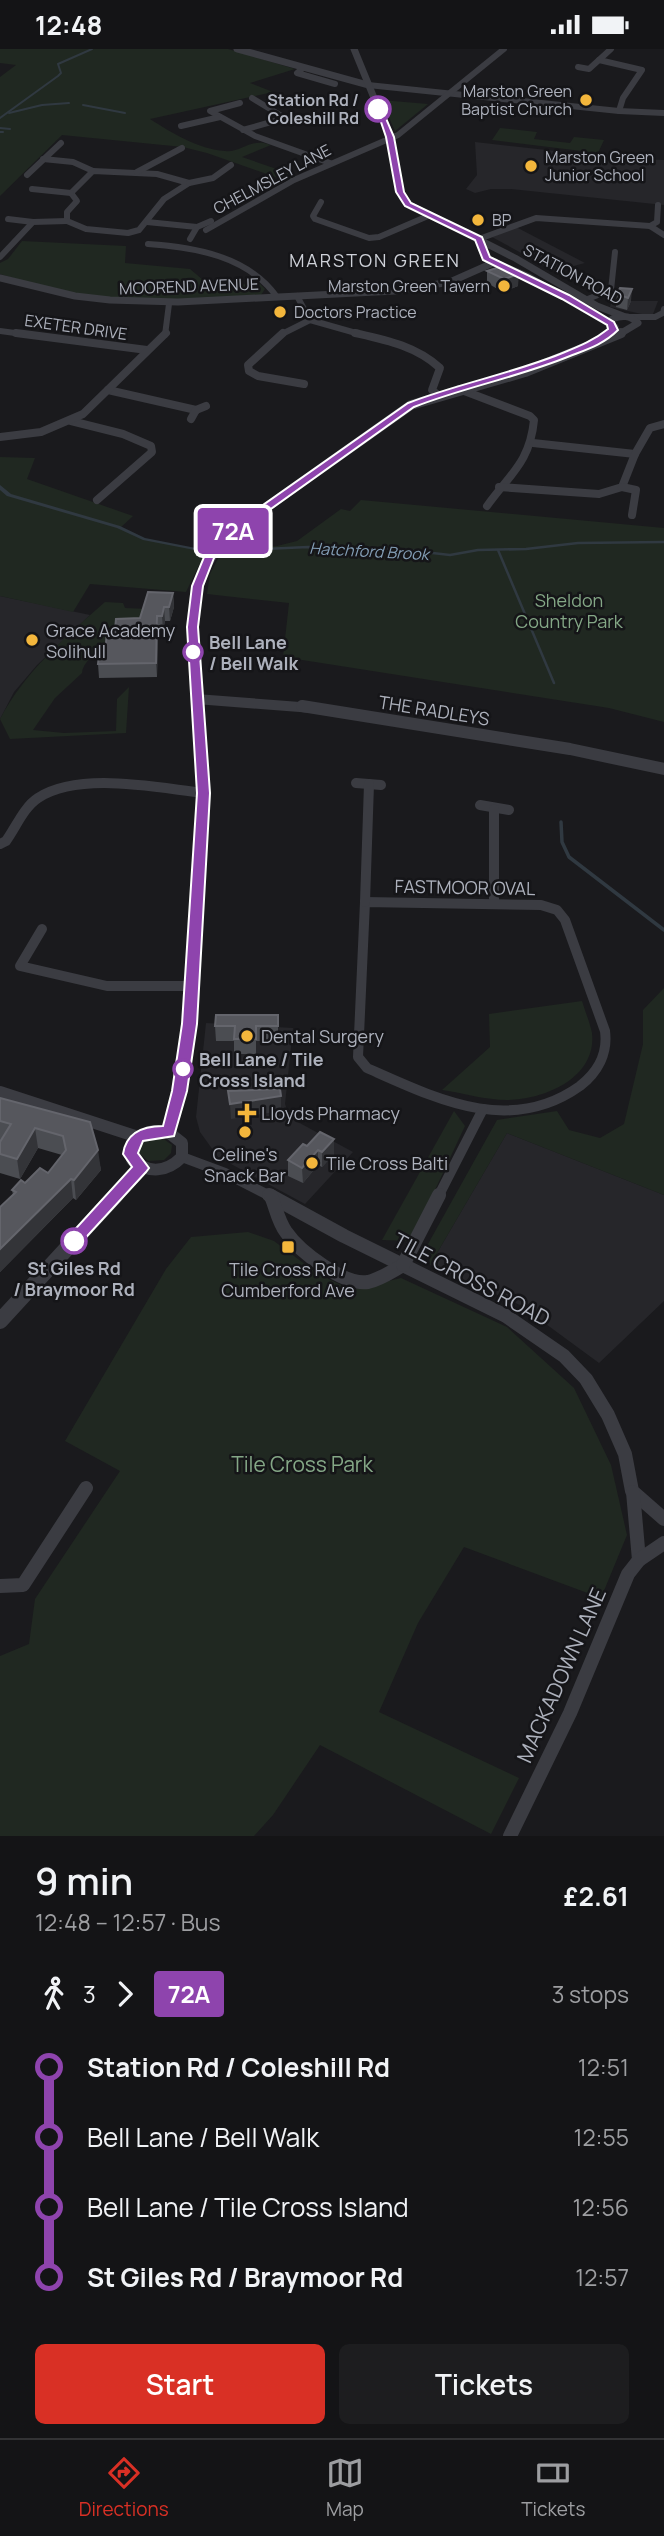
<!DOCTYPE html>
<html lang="en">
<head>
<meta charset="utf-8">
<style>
	body { margin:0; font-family:Manrope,sans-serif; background:#1d1d1f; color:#f1f3f6; height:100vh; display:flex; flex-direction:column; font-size:26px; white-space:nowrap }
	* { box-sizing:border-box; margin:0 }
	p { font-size:23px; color:#9d9ea1 }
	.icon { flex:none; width:38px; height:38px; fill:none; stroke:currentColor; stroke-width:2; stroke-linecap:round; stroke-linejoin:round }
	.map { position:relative; height:1787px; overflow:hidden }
	.side { display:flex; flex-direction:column; background:#141416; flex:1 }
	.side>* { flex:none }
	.badge { padding:0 14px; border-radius:5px; font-size:24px; line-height:46px }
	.map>.badge { position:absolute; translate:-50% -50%; box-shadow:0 0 0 4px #fff }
	.legs { display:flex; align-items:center; gap:10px; height:77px; padding:0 35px; font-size:23px }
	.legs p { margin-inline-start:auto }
	.overview { display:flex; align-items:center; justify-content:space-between; height:119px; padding:0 35px }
	h1 { font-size:38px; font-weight:600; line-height:52px }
	.cta { display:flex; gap:14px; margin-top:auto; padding:14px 35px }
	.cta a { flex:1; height:80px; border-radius:10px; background:#d93025; color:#fff; font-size:28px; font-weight:600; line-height:80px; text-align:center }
	.cta a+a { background:#1d1d1f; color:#f1f3f6 }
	ul { padding:0 35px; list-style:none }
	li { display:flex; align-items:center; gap:24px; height:70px; font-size:26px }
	li i { display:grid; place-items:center; width:10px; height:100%; margin:0 9px; background:currentColor }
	li i::after { content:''; width:18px; height:18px; margin:-9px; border:5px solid; border-radius:50%; background:#141416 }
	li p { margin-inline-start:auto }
	li:first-child i { background:linear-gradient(#0000 50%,currentColor 0) }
	li:last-child i { background:linear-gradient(currentColor 50%,#0000 0) }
	.status { display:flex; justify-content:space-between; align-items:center; height:49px; padding:0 35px; background:#141416; direction:ltr }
	.status svg { height:19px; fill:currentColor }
	.dock { display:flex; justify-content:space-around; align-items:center; height:98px; border-top:2px solid #333335; background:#141416; font-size:19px; color:#9d9ea1 }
	.dock a { display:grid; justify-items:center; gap:4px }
	.dock .active { color:#d93025 }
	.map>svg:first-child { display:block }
</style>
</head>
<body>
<div class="status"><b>12:48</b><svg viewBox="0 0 49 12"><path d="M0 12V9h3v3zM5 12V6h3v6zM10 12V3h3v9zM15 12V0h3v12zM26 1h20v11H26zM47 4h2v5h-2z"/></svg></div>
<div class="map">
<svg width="664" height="1787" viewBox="0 0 664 1787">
	<rect width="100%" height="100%" fill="#1a1a1d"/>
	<g fill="#26262a">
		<path d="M475 93 583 105 585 108 664 111V156L511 140H491L475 144 466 140 477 126Z"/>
		<path d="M516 178 585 214 554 222 492 188Z"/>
		<path d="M612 250 631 252H658L653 265 646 266 610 258Z"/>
		<path d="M0 547 90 566 37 616 14 643 0 670Z"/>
		<path d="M206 974 293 979 285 1055 288 1063 296 1072 353 1103 305 1155 218 1108 200 1083 196 1068Z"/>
		<path d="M507 1084 664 1146V1252L599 1314 520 1256 430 1216Z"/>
	</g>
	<g fill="#202821">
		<path d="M0 0H228L295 20 250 34 273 43 150 70C172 84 198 100 225 102 242 104 250 88 271 96L242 108 297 127 287 132 207 104 183 98 62 86 0 147V28L16 16 0 14Z"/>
		<path d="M381 51 428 55 395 82Z"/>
		<path d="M500 79 537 83 534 90 570 94 574 88 604 91 598 104 492 91Z"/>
		<path d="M22 192 126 197 125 214 190 220 216 242 257 232 265 240 261 246C212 249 159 255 110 251 72 247 36 236 0 225V214L8 210Z"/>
		<path d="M0 408 35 409 27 430 133 467 120 479 142 490 206 502 186 543 90 535 73 563 0 547Z"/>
		<path d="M361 451 664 479V673L609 659 283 608 289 554 207 545 210 525 223 500 277 497 297 492 341 460 350 462Z"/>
		<path d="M105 553 123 554 125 559 148 560 145 569C129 581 83 605 82 624L55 649 33 681 64 684 116 682 117 650 129 638 126 684 10 690 0 670C25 623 64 589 105 553Z"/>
		<path d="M664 939V1146L507 1084 430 1216 428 1195 497 1071 557 1062 569 1081 600 1089 624 1075 643 995V961Z"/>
		<path d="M582 952C585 962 590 974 592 984 597 1029 544 1051 507 1051 486 1051 463 1044 442 1041L490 998 489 965Z"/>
		<path d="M454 1062 465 1077 411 1192 382 1191Z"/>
		<path d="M151 1088H161L172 1096 171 1104 164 1111 148 1112 139 1104 141 1094Z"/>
		<path d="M248 1183 274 1192 318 1225 352 1241 401 1229 507 1278 574 1339 611 1416 627 1486 601 1549 464 1498 418 1574 379 1663 519 1729 491 1785 320 1696 273 1766 254 1787H0V1607L29 1595 35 1550 120 1422 65 1392 166 1220 191 1188Z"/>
	</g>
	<path fill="#303941" d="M0 436 11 445 120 477 145 489 206 501 205 503 143 491 117 479 7 447 0 441Z"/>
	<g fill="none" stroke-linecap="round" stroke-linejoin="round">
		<g stroke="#303941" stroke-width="2">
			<path d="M83 56 125 64"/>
			<path d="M9 64 42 56 69 54"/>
			<path d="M0 69 58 27 61 24 58 15 92 0"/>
			<path d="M0 79 10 80"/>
			<path d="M0 83H3"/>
		</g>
		<g stroke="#303941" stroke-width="2.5">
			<path d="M498 501 554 634"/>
			<path d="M220 502 308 498 398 500 450 506 478 501 526 500 578 494 664 493"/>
		</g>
		<path stroke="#303941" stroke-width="3.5" d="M561 773 562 793 569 808 664 881"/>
		<g stroke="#3b3c42" stroke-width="6">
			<path d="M599 11 642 21 623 49 619 62"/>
			<path d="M578 18 589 20 611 0"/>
			<path d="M303 19 297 24 335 35"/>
			<path d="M368 36 619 62 664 64"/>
			<path d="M240 54 210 62 255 87 330 114"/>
			<path d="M181 77 220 68"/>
			<path d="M243 81 285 69 252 49"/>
			<path d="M43 110 73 113 93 122"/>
			<path d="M93 122 157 125 189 134 164 150 139 181 128 184 86 180 67 172V163L77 152 71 144Z"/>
			<path d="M137 123 182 99"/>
			<path d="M27 126 61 94"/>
			<path d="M189 134 213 129 231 116"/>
			<path d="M32 140 71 144"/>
			<path d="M321 153 313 167 315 170 369 189 379 188 428 167"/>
			<path d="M8 170 33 173"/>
			<path d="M147 173 197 178"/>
			<path d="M650 177 657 173 658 156"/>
			<path d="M206 181 294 131 398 86 504 0"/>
			<path d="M190 190 197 178 211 172"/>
			<path d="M479 190 536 169 650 177 664 186"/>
			<path d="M148 195C194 198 248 207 277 248"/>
			<path d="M0 208 33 173 67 172"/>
			<path d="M297 247 310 271 363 286"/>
			<path d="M585 251 611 241 615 203"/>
			<path d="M628 268H655L663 264 664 260"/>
			<path d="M0 282 30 286"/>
			<path d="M165 286 169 255"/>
			<path d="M280 286 310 271"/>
		</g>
		<g stroke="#3b3c42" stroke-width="8">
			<path d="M16 284 147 301"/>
			<path d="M283 284 248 316 249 322 258 327 304 335"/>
			<path d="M355 284C386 291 416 297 440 319L432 341 438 346"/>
			<path d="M459 340 530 367 534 371C530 413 510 425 487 457"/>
			<path d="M108 341 196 361"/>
			<path d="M191 370 196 361 206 357"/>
			<path d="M71 372 123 385 151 397 152 403 97 451"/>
			<path d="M0 388 41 383 83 365 166 284"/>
			<path d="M533 394 635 405"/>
			<path d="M499 438 599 445 622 438 635 405 650 379 664 375"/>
			<path d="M622 438 636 441 632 466"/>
		</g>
		<g stroke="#3b3c42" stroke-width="10">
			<path d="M356 734 381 736"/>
			<path d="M480 756 509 761"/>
			<path d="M494 760V854"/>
			<path d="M0 795 6 792C16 778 24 758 38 749 80 722 157 739 204 744"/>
			<path d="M365 853 541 856 557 861 565 871 605 982C608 1004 598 1023 580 1037 510 1087 437 1050 367 1019L358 1008Z"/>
			<path d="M365 853 369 735"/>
			<path d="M42 880 20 917 107 937H190"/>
			<path d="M182 1108 225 1124 272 1148"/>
			<path d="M438 1148 483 1060"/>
		</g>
		<g stroke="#3b3c42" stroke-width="14">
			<path d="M269 1146 344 1187 506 1267 564 1307 586 1330 608 1366 625 1405 632 1442 664 1470"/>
			<path d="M271 1147C276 1159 278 1172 286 1183 299 1202 344 1237 368 1233 381 1230 392 1222 403 1216"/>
			<path d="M403 1216 439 1146"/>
			<path d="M633 1443 639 1511"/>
			<path d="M0 1537 23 1536 86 1439"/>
			<path d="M510 1787 570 1664 628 1525 639 1511 664 1494"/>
		</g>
		<g stroke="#3b3c42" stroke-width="7">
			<path d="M237 0 368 36"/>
			<path d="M354 0 390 88 400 143 408 155 515 209 597 257 623 267"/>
			<path d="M489 211 529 228 615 278"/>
			<path d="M0 229 75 247 110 251 178 253 395 242 450 233 495 213"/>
			<path d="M611 275 612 270C622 266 630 266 638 274L618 286"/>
		</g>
		<g stroke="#3b3c42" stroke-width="10">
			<path d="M196 650 313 659"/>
			<path d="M197 659C193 596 181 533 230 484L411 356 525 323 621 284"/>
		</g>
		<g stroke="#3b3c42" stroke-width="12">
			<path d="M302 657 570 700 664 720"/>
			<path d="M0 1043 138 1088"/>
			<path d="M153 1082 168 1083 182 1094V1108C167 1123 149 1125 132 1111 128 1094 138 1087 153 1082Z"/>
			<path d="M168 1083 179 1042 190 975 204 744 197 657"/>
			<path d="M114 1148 141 1119"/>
		</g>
		<path stroke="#3b3c42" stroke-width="16" d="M0 1272 116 1146"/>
	</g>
	<g fill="#4b4d52">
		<path d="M487 222 518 237 503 243 487 234Z"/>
		<path d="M620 239 631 252 627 261 616 258 617 245Z"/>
		<path d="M173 544 174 558 170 572H165L163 581H158L157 628 99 629 98 615 105 605 115 581 140 569Z"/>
		<path d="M278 966V992H256V1005H234V992H216L215 977Z"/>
		<path d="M0 1049 90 1073 101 1121 76 1151 73 1149 0 1223V1158L13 1146 12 1141 25 1134 48 1124 62 1106 38 1099 20 1130 0 1124Z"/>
		<path d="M307 1097 334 1105 322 1118 318 1116 303 1134 288 1127V1111Z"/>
	</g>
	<g fill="#333438">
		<path d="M519 225 518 237 503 243 504 230Z"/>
		<path d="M632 240 631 252 627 261 628 249Z"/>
		<path d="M173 544 174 558 170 572 169 558Z"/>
		<path d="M164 558 165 572 163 581 162 567Z"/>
		<path d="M157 567 158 581 157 628 156 614Z"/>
		<path d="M281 1047V1062L231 1070 230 1055Z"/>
		<path d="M35 1079 38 1099 20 1130 17 1110Z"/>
		<path d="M334 1090V1105L322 1118V1103Z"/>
		<path d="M98 1101 101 1121 76 1151 74 1131Z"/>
		<path d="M318 1101V1116L303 1134 302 1119Z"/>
		<path d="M71 1130 73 1149 0 1223V1200Z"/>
	</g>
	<g fill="#56575d" stroke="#64656c" stroke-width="2">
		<path d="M503 217 519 225 504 230 487 222Z"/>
		<path d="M620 239 632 240 628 249 617 245Z"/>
		<path d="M148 543 173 544 169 558H164L162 567H157L156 614 98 615 99 606 105 605 107 582 115 581 116 570 140 569Z"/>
		<path d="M216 966H278V977H256V990H234L235 977H215Z"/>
		<path d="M280 1040 281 1047 230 1055 228 1042Z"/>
		<path d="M0 1049 90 1073 98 1101 74 1131 71 1130 0 1200V1158L16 1143 12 1141 21 1131 25 1134 40 1119 48 1124 66 1101 63 1087 35 1079 17 1110 0 1105V1093L11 1075 0 1072Z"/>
		<path d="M320 1083 334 1090 322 1103 318 1101 302 1119 288 1111 303 1095 307 1097Z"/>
	</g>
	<path fill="#8e44ad" stroke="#fff" stroke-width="2" d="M376 58 382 60 394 88 404 143 411 154 482 188 490 208 569 246 614 273 618 281C604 295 588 300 570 307 519 328 465 338 414 358L233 487 214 509 203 537 198 578 210 744 197 975 187 1042 174 1087 143 1092 138 1104 149 1119 146 1123 79 1196H68L66 1192 68 1188 132 1118 123 1105C126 1084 142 1077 163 1077L172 1042 182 975 197 744 187 578 192 537 204 508 226 482 408 354C457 335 510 325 560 305 577 298 593 292 608 280L607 276 562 250 483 211 475 191 405 157 396 143 386 88Z"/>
	<g fill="#f3b63c" stroke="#151518" stroke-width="2.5">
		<circle cx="586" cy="51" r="7"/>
		<circle cx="531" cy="117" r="7"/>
		<circle cx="478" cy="171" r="7"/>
		<circle cx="504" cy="237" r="7"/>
		<circle cx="280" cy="263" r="7"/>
		<circle cx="32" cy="591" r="7"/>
		<circle cx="247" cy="987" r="7"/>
		<path d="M243.5 1053.5h7v7h7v7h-7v7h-7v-7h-7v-7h7z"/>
		<circle cx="245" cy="1083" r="7"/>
		<circle cx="312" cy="1114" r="7"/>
		<rect x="281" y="1191" width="14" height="14" rx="3.5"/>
	</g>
	<g fill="#fff" stroke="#8e44ad" stroke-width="3.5">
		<circle cx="378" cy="60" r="12"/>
		<circle cx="193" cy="603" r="9"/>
		<circle cx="183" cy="1020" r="9"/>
		<circle cx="74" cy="1192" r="12"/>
	</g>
	<g text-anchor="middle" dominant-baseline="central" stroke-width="5" stroke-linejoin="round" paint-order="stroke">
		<g font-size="16" fill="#adb1bc" stroke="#151518" text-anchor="start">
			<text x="572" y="42" text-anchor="end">Marston Green<tspan x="572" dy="18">Baptist Church</tspan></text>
			<text x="545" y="108">Marston Green<tspan x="545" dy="18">Junior School</tspan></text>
			<text x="492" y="171">BP</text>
			<text x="490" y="237" text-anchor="end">Marston Green Tavern</text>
			<text x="294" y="263">Doctors Practice</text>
		</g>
		<g font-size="16" font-weight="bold" fill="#adb1bc" stroke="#151518" text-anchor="end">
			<text x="359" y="51">Station Rd /<tspan x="359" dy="18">Coleshill Rd</tspan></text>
		</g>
		<g font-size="16" fill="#adb1bc" stroke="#151518">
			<text transform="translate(272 130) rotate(-28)">CHELMSLEY LANE</text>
			<text transform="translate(573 225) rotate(28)">STATION ROAD</text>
			<text transform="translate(189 237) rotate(-2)">MOOREND AVENUE</text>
			<text transform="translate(76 278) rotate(8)">EXETER DRIVE</text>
		</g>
		<g font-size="16" font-style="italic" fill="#849fb7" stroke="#151518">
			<text transform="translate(369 502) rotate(3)">Hatchford Brook</text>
		</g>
		<g font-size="18" letter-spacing="2" fill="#ced1d8" stroke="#151518">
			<text x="375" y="211">MARSTON GREEN</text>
		</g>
		<g font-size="18" fill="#84a786" stroke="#151518">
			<text x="569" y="551">Sheldon<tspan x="569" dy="21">Country Park</tspan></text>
		</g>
		<g font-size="18" fill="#adb1bc" stroke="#151518" text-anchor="start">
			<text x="46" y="581">Grace Academy<tspan x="46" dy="21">Solihull</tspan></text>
			<text x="261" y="987">Dental Surgery</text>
			<text x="261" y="1064">Lloyds Pharmacy</text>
			<text x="245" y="1105" text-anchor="middle">Celine's<tspan x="245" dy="21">Snack Bar</tspan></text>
			<text x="326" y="1114">Tile Cross Balti</text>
			<text x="288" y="1220" text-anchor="middle">Tile Cross Rd /<tspan x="288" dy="21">Cumberford Ave</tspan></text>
		</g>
		<g font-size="18" font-weight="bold" fill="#adb1bc" stroke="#151518" text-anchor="start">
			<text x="209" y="593">Bell Lane<tspan x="209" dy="21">/ Bell Walk</tspan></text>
			<text x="199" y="1010">Bell Lane / Tile<tspan x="199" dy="21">Cross Island</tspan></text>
			<text x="74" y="1219" text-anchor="middle">St Giles Rd<tspan x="74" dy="21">/ Braymoor Rd</tspan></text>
		</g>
		<g font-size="18" fill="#adb1bc" stroke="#151518">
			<text transform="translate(434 661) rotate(9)">THE RADLEYS</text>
			<text transform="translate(465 838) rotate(1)">FASTMOOR OVAL</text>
		</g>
		<g font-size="21" fill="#adb1bc" stroke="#151518">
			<text transform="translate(472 1230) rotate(28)">TILE CROSS ROAD</text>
			<text transform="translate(561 1626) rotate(-66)">MACKADOWN LANE</text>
		</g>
		<g font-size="21" fill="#84a786" stroke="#151518">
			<text x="302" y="1415">Tile Cross Park</text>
		</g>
	</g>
</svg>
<b class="badge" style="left:233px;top:482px;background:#8e44ad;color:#fff">72A</b>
</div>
<section class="side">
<div class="overview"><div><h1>9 min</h1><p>12:48 – 12:57 · Bus</p></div><b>£2.61</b></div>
<div class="legs"><svg class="icon" aria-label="walk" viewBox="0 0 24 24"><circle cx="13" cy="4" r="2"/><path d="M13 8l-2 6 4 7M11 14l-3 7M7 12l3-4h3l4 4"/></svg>3<svg class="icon" aria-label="forward" viewBox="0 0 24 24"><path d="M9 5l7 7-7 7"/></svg><b class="badge" style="background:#8e44ad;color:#fff">72A</b><p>3 stops</p></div>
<ul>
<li><i style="color:#8e44ad"></i><b>Station Rd / Coleshill Rd</b><p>12:51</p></li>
<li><i style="color:#8e44ad"></i><span>Bell Lane / Bell Walk</span><p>12:55</p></li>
<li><i style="color:#8e44ad"></i><span>Bell Lane / Tile Cross Island</span><p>12:56</p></li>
<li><i style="color:#8e44ad"></i><b>St Giles Rd / Braymoor Rd</b><p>12:57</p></li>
</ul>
<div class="cta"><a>Start</a><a>Tickets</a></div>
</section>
<nav class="dock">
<a class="active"><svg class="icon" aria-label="directions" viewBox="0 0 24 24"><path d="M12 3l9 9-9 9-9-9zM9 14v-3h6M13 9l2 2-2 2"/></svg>Directions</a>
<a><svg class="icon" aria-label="map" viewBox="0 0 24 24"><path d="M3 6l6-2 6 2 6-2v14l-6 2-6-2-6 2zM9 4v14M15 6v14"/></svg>Map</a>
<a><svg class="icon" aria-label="tickets" viewBox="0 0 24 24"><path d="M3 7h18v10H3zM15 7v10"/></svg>Tickets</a>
</nav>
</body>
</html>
